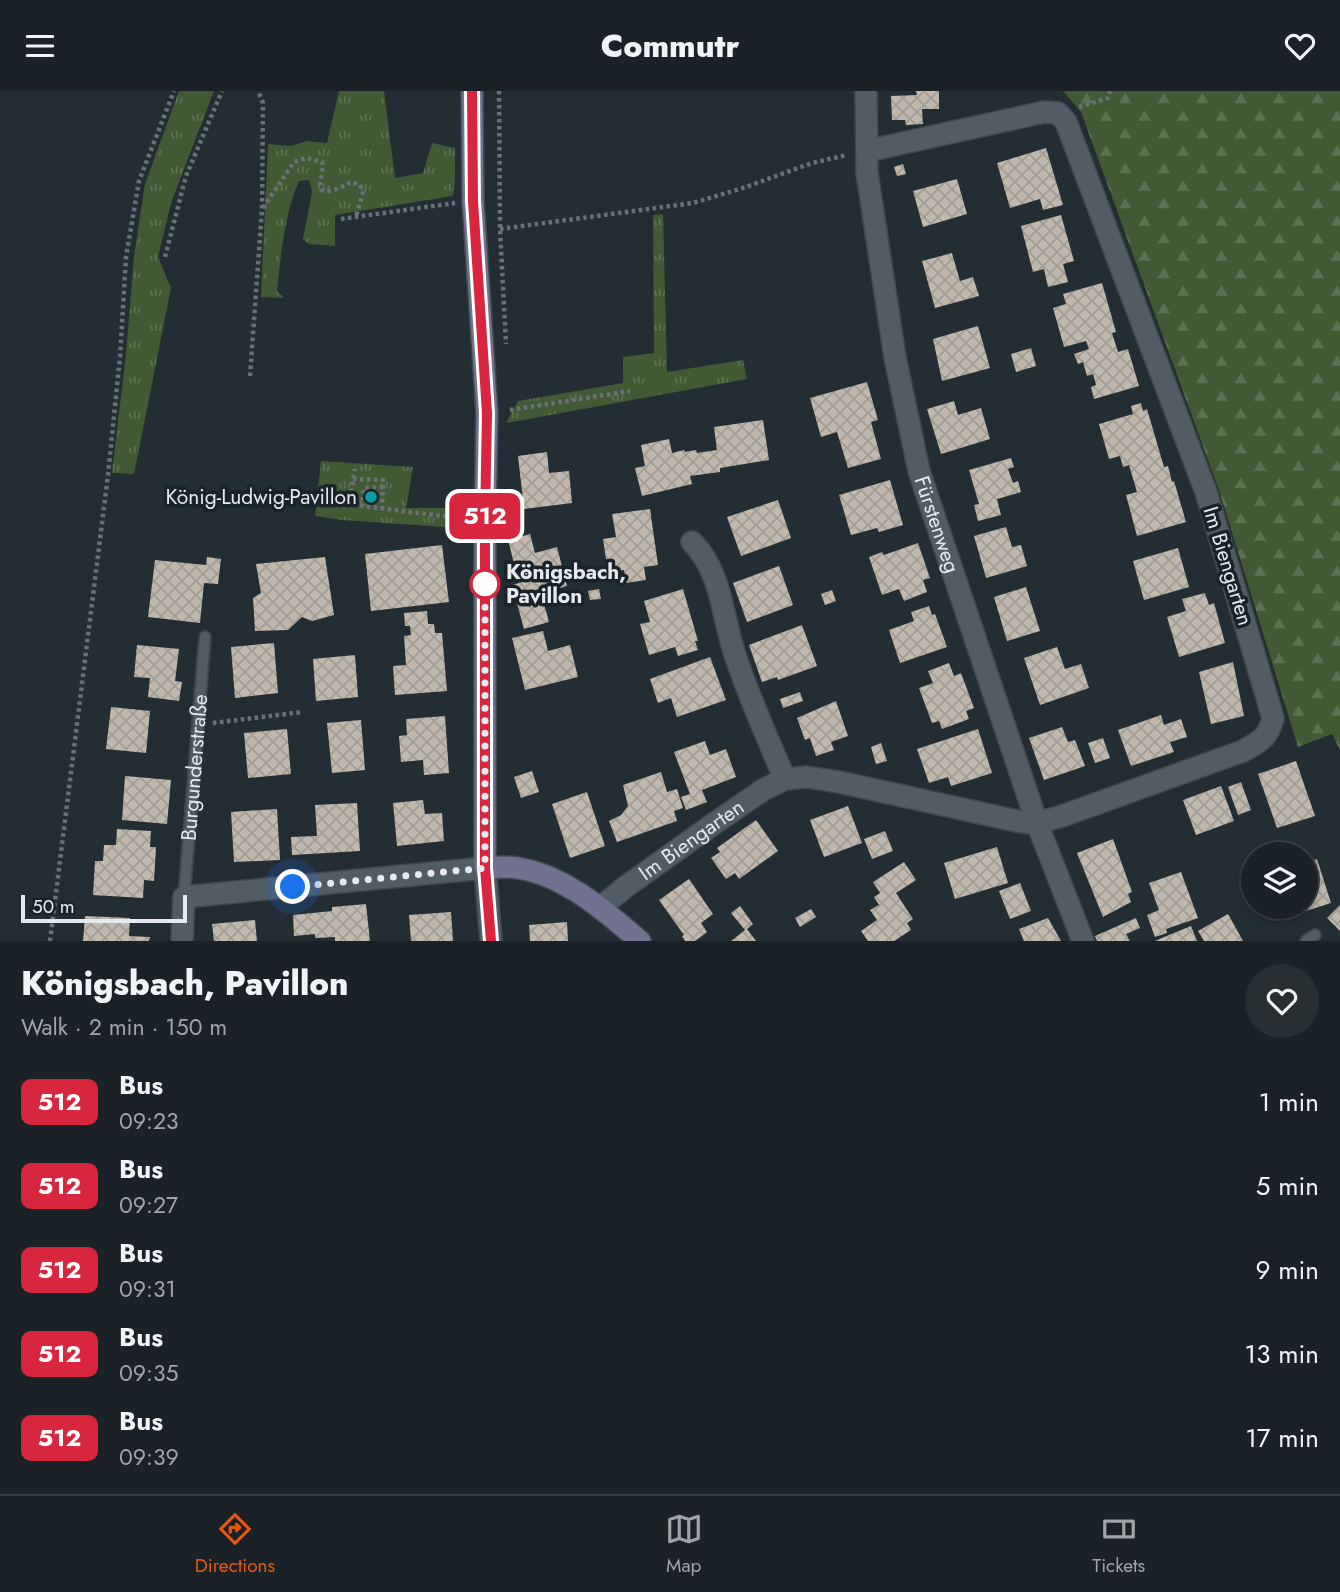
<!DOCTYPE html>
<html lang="en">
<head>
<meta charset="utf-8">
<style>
	body { margin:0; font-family:Jost,sans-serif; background:#272f33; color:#f1f3f6; height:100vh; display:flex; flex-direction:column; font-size:26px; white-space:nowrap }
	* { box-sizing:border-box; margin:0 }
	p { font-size:23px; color:#9fa4a7 }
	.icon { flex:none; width:38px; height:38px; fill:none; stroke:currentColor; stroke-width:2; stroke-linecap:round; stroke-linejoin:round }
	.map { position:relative; height:850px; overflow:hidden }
	.side { display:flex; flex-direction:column; background:#1a2227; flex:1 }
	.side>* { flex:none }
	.badge { padding:0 14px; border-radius:10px; font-size:24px; line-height:46px }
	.fabs { position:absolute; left:1241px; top:751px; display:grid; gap:14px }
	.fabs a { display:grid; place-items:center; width:77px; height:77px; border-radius:50%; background:#1a2227; box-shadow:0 4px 10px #0003,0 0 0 2px #383f44; font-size:35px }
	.scale { position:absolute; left:21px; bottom:18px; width:166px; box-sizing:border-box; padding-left:7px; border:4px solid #e4eaef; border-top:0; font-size:19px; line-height:24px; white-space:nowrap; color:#e4eaef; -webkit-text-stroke:5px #1a232a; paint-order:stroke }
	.you { position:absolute; width:35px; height:35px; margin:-18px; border:5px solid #fff; border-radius:50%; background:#1a73e8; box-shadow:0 0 0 10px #1a73e833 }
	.map>.badge { position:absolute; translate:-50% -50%; box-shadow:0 0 0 4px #fff }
	.round { display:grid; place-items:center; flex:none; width:74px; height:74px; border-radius:37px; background:#272f33 }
	.head { display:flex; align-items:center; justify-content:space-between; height:119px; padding:0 21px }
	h1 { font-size:33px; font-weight:800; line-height:52px }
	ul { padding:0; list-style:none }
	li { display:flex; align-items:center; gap:21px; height:84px; padding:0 21px }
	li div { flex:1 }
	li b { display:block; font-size:26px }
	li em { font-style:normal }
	li .badge { min-width:77px; font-weight:700; text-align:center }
	header { display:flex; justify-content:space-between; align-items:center; height:91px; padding:0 21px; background:#1a2227; font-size:32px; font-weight:800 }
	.menu { display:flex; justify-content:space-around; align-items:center; height:98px; border-top:2px solid #383f44; background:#1a2227; font-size:19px; color:#9fa4a7 }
	.menu a { display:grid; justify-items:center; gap:4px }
	.menu .on { color:#ea580c }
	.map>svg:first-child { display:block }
</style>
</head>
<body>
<header><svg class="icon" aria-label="menu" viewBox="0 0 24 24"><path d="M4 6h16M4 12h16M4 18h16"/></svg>Commutr<svg class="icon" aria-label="heart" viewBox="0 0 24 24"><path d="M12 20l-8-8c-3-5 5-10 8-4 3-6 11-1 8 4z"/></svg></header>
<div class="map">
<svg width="1340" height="850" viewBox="0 0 1340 850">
	<defs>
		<pattern id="grass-tufts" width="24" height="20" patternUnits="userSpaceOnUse" patternTransform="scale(1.75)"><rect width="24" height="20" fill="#415a34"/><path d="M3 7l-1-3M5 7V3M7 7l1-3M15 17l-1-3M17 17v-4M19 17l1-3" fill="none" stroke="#5c7252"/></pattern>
		<pattern id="forest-firs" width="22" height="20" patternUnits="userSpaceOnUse" patternTransform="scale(1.75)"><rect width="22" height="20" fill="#415a34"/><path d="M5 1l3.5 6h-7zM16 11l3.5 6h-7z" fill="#5c7252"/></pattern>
		<pattern id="building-cross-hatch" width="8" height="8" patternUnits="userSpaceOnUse" patternTransform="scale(1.75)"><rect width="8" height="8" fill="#c0b8ad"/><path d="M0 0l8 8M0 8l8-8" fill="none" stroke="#a19c94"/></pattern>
	</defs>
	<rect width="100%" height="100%" fill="#232d34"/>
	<g fill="url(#grass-tufts)">
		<path d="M179 0H214L171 112 158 166 171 197 134 383 112 382 126 263 134 165 145 93Z"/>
		<path d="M339 0H384L395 87 423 82 432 52 455 57V91L453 105 335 124V155L309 153 303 148 312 101 309 89 299 90C284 125 281 162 277 200L284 207 261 206 268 53 291 55 307 50 327 52Z"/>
		<path d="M663 123 667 281 743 269 747 288 506 332 518 310 623 292V266L654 262 653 124Z"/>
		<path d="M321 370 413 376 406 417H452L458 437 342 429 315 425Z"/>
	</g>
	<path fill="url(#forest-firs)" d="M1063 0H1340V659L1332 643 1298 656 1219 399 1081 21Z"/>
	<g fill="url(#building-cross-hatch)">
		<path d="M916 0H939V18H922L923 33 906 34 905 29H892L891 5 917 4Z"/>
		<path d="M1046 57 1063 114 1043 119 1040 108 1010 117 997 72Z"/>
		<path d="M903 73 906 83 897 85 894 76Z"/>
		<path d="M957 88 967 123 923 136 913 100Z"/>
		<path d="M1061 124 1074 170 1063 173 1068 191 1048 196 1044 178 1033 181 1021 135Z"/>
		<path d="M952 162 960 190 973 186 979 205 935 217 922 170Z"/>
		<path d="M1102 192 1116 241 1112 242 1118 261 1128 258 1139 295 1094 308 1091 296 1096 294 1093 283 1087 285 1083 271 1078 273 1074 263 1089 258 1086 250 1064 256 1053 217 1066 213 1063 203Z"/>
		<path d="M978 235 990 277 942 290 933 248Z"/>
		<path d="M1031 257 1036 275 1016 281 1011 263Z"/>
		<path d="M867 291 878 329 871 331 881 368 848 377 837 341 821 346 810 307Z"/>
		<path d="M954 310 958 324 981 317 990 348 941 363 927 318Z"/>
		<path d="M1141 312 1143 320 1147 318 1164 376 1168 375 1172 391 1174 390 1186 431 1137 445 1126 404 1137 401 1129 374 1123 376 1120 365 1109 368 1099 333 1133 323 1131 315Z"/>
		<path d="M763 329 769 369 720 377V381L690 385 692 393 642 405 635 377 645 375 641 354 669 348 672 362 684 359 685 361 696 359 697 362 717 359 714 336Z"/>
		<path d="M547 361 549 382 569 380 572 412 524 418 518 365Z"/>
		<path d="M1011 367 1014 376 1008 378 1013 392 1018 390 1021 401 997 408 1001 424 978 430 974 414 979 413 969 379Z"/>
		<path d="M890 389 903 434 879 441 877 437 851 444 839 404Z"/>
		<circle cx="371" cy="406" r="7"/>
		<path d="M778 409 791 447 741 465 727 426Z"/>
		<path d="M650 418 658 474 644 476 646 489 626 492 624 479 608 481 603 448 616 446 612 423Z"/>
		<path d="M1006 436 1012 456 1021 454 1027 475 986 487 974 445Z"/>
		<path d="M530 443 535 462 557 456 567 495 541 502 549 531 524 538 512 494 519 492 508 449Z"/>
		<path d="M918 452 930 487 923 489 927 501 904 510 899 498 882 504 869 466 882 461 884 464Z"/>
		<path d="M442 454 449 511 371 520 365 463Z"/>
		<path d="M1178 457 1189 496 1144 509 1133 470Z"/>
		<path d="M207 466 221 468 218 493 204 492 200 532 148 526 155 469 206 474Z"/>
		<path d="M325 466 334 524 312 530 302 526 288 539 255 540 253 507 261 502 256 473Z"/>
		<path d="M779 475 793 514 747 531 733 492Z"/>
		<path d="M1026 496 1040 540 1007 550 994 506Z"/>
		<path d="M599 498 601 508 590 509 588 500Z"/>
		<path d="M683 498 698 550H695L698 559 678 565 675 556 649 564 640 533 650 531 644 510Z"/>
		<path d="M832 499 836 510 825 514 821 503Z"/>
		<path d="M1205 502 1209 514 1214 512 1225 552 1179 566 1167 526 1186 520 1182 508Z"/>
		<path d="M929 515 932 524 935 523 947 556 900 572 889 539 914 530 911 521Z"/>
		<path d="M427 520 428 533H434L435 542H442L447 600 395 604 393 575 406 574 404 545 411 544 410 535H405L404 522Z"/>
		<path d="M802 534 817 575 778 589 777 586 762 591 749 554Z"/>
		<path d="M543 540 548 560 570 554 578 586 525 599 512 547Z"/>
		<path d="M274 552 278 602 235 607 231 556Z"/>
		<path d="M137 554 179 558 175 590 182 591 179 610 148 606 150 587 134 586Z"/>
		<path d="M1057 556 1065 578 1081 573 1089 597 1040 614 1024 567Z"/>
		<path d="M355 564 358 606 316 610 313 568Z"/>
		<path d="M710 566 726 609 677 626 671 607 658 612 650 588Z"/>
		<path d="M1233 571 1244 625 1211 633 1199 581Z"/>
		<path d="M949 572 954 585 961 582 974 617 966 620 969 628 942 638 939 630 932 632 919 597 933 592 928 580Z"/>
		<path d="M800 601 803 610 783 617 780 608Z"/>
		<path d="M836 610 848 645 831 651 834 659 816 665 810 647 805 649 797 627Z"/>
		<path d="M111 616 150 620 146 662 106 658Z"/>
		<path d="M1161 624 1164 634 1181 628 1187 646 1170 651 1174 661 1131 675 1118 639Z"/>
		<path d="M445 625 449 682 424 684 423 669 401 671 399 645 407 644 406 628Z"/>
		<path d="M361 629 365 679 332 682 327 632Z"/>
		<path d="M1062 636 1068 651 1075 649 1085 675 1044 689 1029 647Z"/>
		<path d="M287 638 291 683 248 687 244 642Z"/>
		<path d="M978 638 992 682 951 695 948 686 929 692 917 658Z"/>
		<path d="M1103 647 1110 667 1095 672 1088 652Z"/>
		<path d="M705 650 710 664 726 658 736 686 702 699 707 711 686 719 681 706 690 703 674 661Z"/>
		<path d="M881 652 887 670 876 673 871 656Z"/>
		<path d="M1296 670 1315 725 1277 737 1258 683Z"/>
		<path d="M532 680 539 701 521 707 514 686Z"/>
		<path d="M661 681 667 701 677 698 683 717 674 720 677 730 617 751 609 730 621 724 628 715 623 694Z"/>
		<path d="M125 685 171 689 167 733 122 729Z"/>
		<path d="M1241 691 1251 719 1238 724 1228 696Z"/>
		<path d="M1221 695 1234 730 1196 744 1183 709Z"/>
		<path d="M587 701 605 755 570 767 552 713Z"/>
		<path d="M423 709 425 723 442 722 444 750 397 755 393 712Z"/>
		<path d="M357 712 360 760 292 764 291 746 317 745 315 714Z"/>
		<path d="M848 715 862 752 824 766 810 729Z"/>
		<path d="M277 718 280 769 234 771 231 721Z"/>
		<path d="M756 729 778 760 739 788 735 782 726 788 711 767 720 761 717 757Z"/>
		<path d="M117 738 151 740 150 756H156L154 790 144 789 143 807 93 804 95 770H103L104 754H116Z"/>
		<path d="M885 740 893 760 872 768 864 748Z"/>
		<path d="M1113 748 1132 801 1128 803 1131 811 1103 826 1077 762Z"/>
		<path d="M997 756 1008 792 955 808 944 772Z"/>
		<path d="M1317 768 1331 812 1287 826 1283 816H1306V772Z"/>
		<path d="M904 771 916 789 896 802 913 828 907 832 911 839 894 850H868L861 840 877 829 870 819 879 814 874 806 880 802 873 791Z"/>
		<path d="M1181 781 1198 827 1166 838 1167 842 1155 846 1147 824 1159 819 1149 792Z"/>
		<path d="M689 788 713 823 701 832 707 841 695 850H685L682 845 684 844 659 809Z"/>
		<path d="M1020 792 1031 820 1010 828 999 800Z"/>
		<path d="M366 813 370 850H335V846L315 847V843L294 845 293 824 332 820V816Z"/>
		<path d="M1340 814V840L1327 827Z"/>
		<path d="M740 815 753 833 747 838 756 850H731L745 839 731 822Z"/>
		<path d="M811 818 816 826 800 836 795 827Z"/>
		<path d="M451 821 453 850H411L409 824Z"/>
		<path d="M1228 823 1243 850H1204L1198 840Z"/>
		<path d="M85 825 130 827 129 845 150 846 149 850H83Z"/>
		<path d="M1048 827 1061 850H1024L1019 838Z"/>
		<path d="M1136 827 1140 837 1126 843 1130 850H1097L1095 845Z"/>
		<path d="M255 829 257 850H214L212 833Z"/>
		<path d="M567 831 568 850H530L529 834Z"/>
		<path d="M1191 835 1197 850H1155L1169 844Z"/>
	</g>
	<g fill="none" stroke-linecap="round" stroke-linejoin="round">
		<defs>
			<g id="lane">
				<path id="s1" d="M184 806 205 546"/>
				<path d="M1306 850 1315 844"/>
			</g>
			<g id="street">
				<path id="s2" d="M866 0 867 82 895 266 919 380 1037 732 1083 850"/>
				<path d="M692 451C722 481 722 525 735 564 749 606 767 647 785 688"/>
				<path id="s3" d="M600 817 624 797 712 734 763 699 785 688 807 686 839 691 1021 731 1037 732 1062 725 1243 660C1261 650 1268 647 1273 627L1206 401 1066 31 1058 22 1044 21 867 60"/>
				<path d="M182 850 184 806 485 777 491 850"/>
			</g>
			<path id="secondary" d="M472 0 473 110 487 322 485 431V777C498 776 510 775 523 778 568 787 607 822 640 850"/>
		</defs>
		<use href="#lane" stroke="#40484e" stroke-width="14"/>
		<use href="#street" stroke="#40484e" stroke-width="24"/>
		<use href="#secondary" stroke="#40484e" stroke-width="24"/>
		<g stroke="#6a7279" stroke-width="4.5" stroke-dasharray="3.5 3.5" stroke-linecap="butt">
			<path d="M499 0 500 138 506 253"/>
			<path d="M1079 16 1108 7 1110 0"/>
			<path d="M263 117 294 71 306 67 322 71 323 74 320 94 322 99C331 103 342 95 351 91L360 94 363 101 356 126"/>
			<path d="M341 128 455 112"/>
			<path d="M500 138 693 112 743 97 812 72 847 64"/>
			<path d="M165 166 186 85 222 0"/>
			<path d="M250 285 262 118 263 12 258 0"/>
			<path d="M510 319 630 300"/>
			<path d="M353 388 383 389 382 417"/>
			<path d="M383 396 364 397 362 415 467 428"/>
			<path d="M350 408 355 378"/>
			<path d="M213 632 302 621"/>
			<path d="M50 850 108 384 120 266 126 166 139 90 174 0"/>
		</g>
		<use href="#lane" stroke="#525c64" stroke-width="10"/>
		<use href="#street" stroke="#525c64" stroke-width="21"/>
		<use href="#secondary" stroke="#70728f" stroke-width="21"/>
	</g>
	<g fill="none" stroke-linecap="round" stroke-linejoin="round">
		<defs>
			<path id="line" d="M472 0 473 110 487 322 485 430V777L491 850"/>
		</defs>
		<use href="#line" stroke="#fff" stroke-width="16"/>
		<use href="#line" stroke="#d7263d" stroke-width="10"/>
		<path stroke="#e4eaef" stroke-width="7" stroke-dasharray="0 12.6" d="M293 796 485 777V484V493"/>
	</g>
	<circle fill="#0f9aa8" stroke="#1a232a" stroke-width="2.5" cx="371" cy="406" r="7"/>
	<circle fill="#fff" stroke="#d7263d" stroke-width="3.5" cx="485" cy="493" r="14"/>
	<g text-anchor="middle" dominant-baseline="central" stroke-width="7" stroke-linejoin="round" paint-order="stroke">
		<g font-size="21" fill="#e4eaef" stroke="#1a232a" text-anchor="end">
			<text x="357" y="406">König-Ludwig-Pavillon</text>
		</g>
		<g font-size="21" fill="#e4eaef" stroke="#1a232a">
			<text stroke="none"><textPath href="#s2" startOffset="441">Fürstenweg</textPath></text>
			<text transform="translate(1228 475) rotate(73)">Im Biengarten</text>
			<text stroke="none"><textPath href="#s1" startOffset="130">Burgunderstraße</textPath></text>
			<text stroke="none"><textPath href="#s3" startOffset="114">Im Biengarten</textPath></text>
		</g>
		<g font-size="21" font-weight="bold" fill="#e4eaef" stroke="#1a232a" text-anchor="start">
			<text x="506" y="481">Königsbach,<tspan x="506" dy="24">Pavillon</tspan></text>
		</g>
	</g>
</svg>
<div class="fabs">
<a><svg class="icon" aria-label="layers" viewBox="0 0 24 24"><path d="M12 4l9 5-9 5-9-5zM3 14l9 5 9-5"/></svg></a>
</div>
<div class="scale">50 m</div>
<div class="you" style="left:293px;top:796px"></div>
<b class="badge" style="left:485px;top:425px;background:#d7263d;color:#fff">512</b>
</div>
<section class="side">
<div class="head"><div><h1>Königsbach, Pavillon</h1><p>Walk · 2 min · 150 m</p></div><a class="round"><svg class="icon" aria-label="heart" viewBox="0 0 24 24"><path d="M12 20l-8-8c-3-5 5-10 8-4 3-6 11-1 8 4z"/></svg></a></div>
<ul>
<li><span class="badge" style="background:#d7263d;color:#fff">512</span><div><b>Bus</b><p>09:23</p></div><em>1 min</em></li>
<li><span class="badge" style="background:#d7263d;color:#fff">512</span><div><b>Bus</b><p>09:27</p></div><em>5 min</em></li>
<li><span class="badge" style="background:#d7263d;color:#fff">512</span><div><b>Bus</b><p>09:31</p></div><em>9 min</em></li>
<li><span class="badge" style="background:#d7263d;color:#fff">512</span><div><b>Bus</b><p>09:35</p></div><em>13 min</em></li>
<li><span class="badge" style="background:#d7263d;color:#fff">512</span><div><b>Bus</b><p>09:39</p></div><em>17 min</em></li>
</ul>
</section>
<nav class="menu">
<a class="on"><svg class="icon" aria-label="directions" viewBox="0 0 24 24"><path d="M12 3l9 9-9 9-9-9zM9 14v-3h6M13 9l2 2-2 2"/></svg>Directions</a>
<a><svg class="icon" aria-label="map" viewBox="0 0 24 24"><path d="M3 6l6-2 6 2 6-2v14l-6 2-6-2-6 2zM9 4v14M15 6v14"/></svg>Map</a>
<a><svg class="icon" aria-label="tickets" viewBox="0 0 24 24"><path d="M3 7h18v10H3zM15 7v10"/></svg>Tickets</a>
</nav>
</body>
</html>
